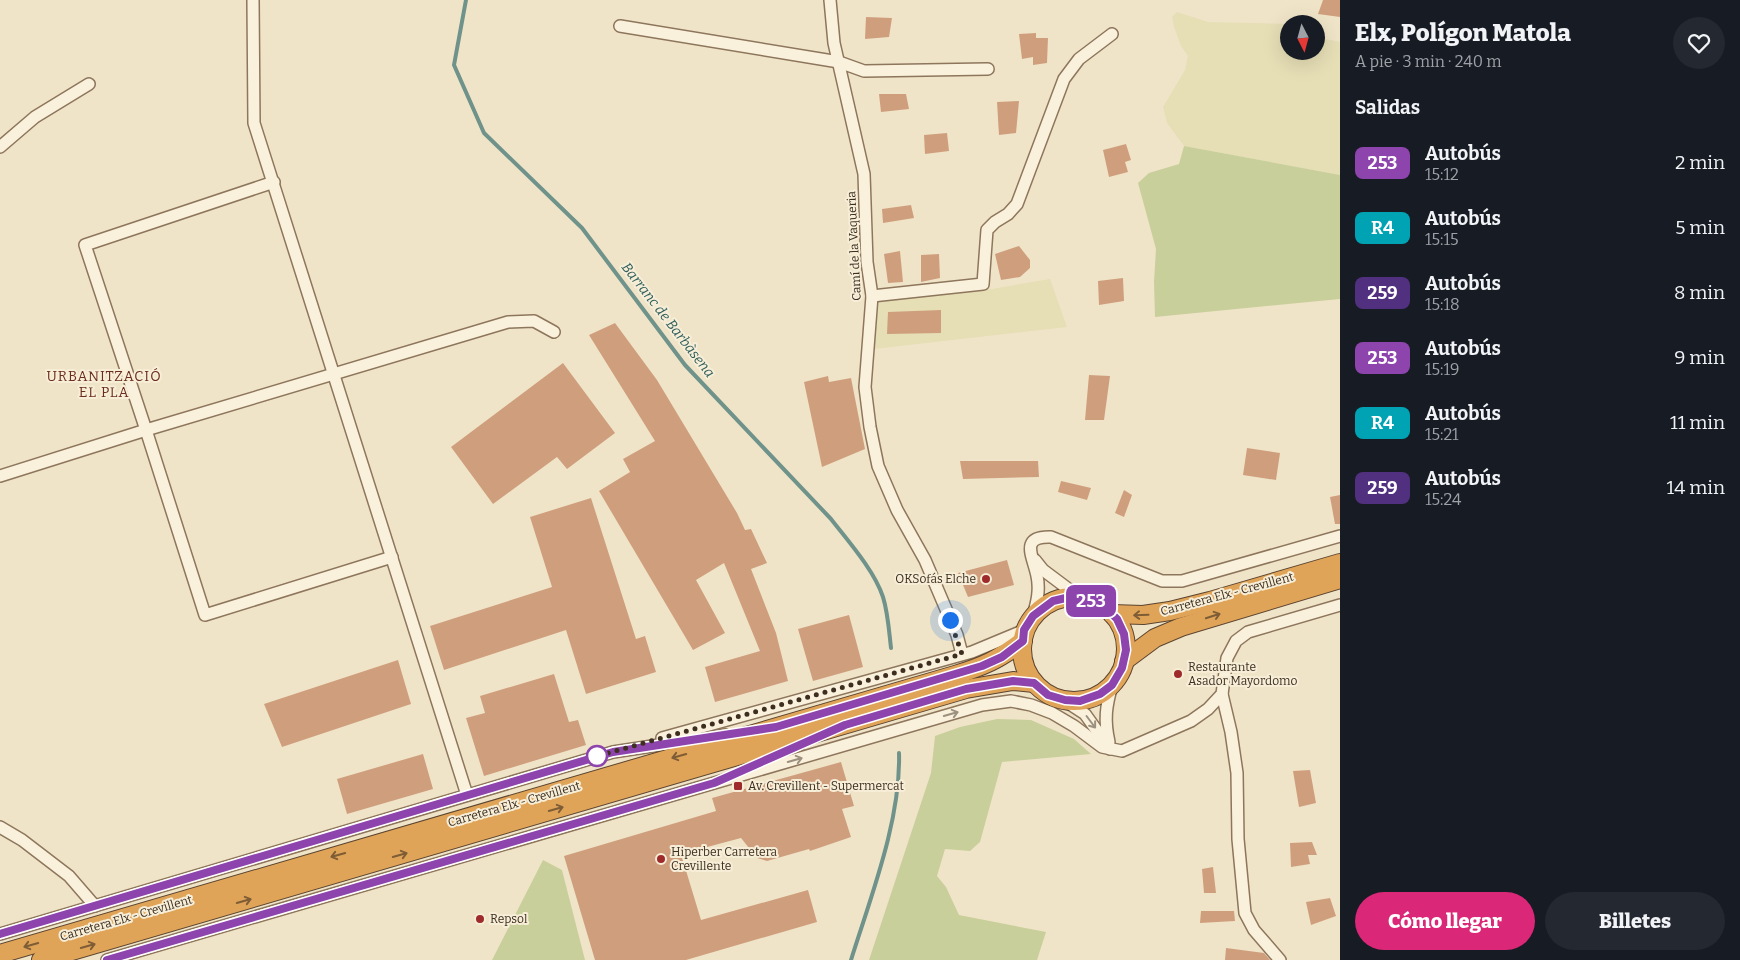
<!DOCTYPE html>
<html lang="es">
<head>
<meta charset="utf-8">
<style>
	body { margin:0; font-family:Bitter,serif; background:#242831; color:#f1f3f6; height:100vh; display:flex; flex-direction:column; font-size:19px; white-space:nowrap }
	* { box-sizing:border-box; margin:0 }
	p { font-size:16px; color:#9ea1a6 }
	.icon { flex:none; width:28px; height:28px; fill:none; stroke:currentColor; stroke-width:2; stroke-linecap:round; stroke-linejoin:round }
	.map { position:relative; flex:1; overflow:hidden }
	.details { display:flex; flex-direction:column; background:#171b24; width:400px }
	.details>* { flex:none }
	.badge { padding:0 10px; border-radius:8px; font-size:18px; line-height:32px }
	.needle { width:32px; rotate:174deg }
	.tools { position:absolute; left:1280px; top:15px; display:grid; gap:10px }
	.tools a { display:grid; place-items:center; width:45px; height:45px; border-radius:50%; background:#171b24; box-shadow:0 5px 20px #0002; font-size:25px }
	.you { position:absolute; width:25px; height:25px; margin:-12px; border:4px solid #fff; border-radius:50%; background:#1a73e8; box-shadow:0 0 0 8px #1a73e833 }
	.map>.badge { position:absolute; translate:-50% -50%; box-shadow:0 0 0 2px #fff }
	h2 { padding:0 15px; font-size:19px; line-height:45px }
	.round { display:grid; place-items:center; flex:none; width:52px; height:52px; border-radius:26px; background:#242831 }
	.overview { display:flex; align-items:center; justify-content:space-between; height:85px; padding:0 15px }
	h1 { font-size:24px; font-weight:800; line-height:38px }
	.action { display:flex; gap:10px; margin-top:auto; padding:10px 15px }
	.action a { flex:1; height:58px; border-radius:30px; background:#db2777; color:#fff; font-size:20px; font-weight:800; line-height:58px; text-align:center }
	.action a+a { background:#242831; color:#f1f3f6 }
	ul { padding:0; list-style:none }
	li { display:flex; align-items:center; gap:15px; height:65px; padding:0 15px }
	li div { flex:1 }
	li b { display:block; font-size:19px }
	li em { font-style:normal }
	li .badge { min-width:55px; font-weight:700; text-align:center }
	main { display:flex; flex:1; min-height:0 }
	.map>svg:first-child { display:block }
</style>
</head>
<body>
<main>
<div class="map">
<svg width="1340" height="960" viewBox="0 0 1340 960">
	<rect width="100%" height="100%" fill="#f0e4c8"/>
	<g fill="#e6deb5">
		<path d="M1177 12 1208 22 1289 24V51H1316V37L1340 42V175L1184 146 1167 123 1163 107 1185 70 1188 56 1181 46 1174 27 1172 17Z"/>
		<path d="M1050 279 1067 327 874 349 879 301 992 289Z"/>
	</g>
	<g fill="#c9cf9b">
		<path d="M1184 146 1340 175V299L1155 317 1154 282 1156 249 1138 183 1149 173 1179 164Z"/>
		<path d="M997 719 1031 720 1074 739 1091 754 1002 762 980 842 970 851 945 849 937 876 946 887 959 915 1046 932 1037 960H869L931 773 935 736 960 727Z"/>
		<path d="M543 860 562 870 585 960H492Z"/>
	</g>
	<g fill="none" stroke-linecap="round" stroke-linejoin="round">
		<g stroke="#6f938a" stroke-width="4">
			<path d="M466 0 454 65 484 133 582 228 685 365 831 519C848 541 874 570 883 597 888 613 889 631 891 648"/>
			<path d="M851 960C871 896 901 820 899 753"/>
		</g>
	</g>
	<g fill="#cf9f7d">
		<path d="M1323 0H1340V17L1318 14Z"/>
		<path d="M866 17 892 18 889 37 865 39Z"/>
		<path d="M1036 33V38H1048L1047 63 1033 65V57L1022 59 1019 34Z"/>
		<path d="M879 94H906L909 109 881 112Z"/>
		<path d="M1019 101 1016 133 999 135 997 102Z"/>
		<path d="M947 133 949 151 925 154 924 135Z"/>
		<path d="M1126 144 1131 160 1125 162 1128 172 1109 177 1103 150Z"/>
		<path d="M911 205 914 218 883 223 882 209Z"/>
		<path d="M1019 246 1030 260V268L1020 277 1001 280 995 254Z"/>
		<path d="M900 251 903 282 888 283 884 254Z"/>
		<path d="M939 254 940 278 921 282V255Z"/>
		<path d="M1123 278 1124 301 1099 305 1098 281Z"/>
		<path d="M941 310V333L887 334 888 312Z"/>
		<path d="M615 323 657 380 737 513 745 530 751 529 767 563 751 569 776 633 788 681 715 702 705 667 760 651 724 563 696 580 725 633 693 650 599 491 630 472 623 459 655 441 589 335Z"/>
		<path d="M563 363 615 433 567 469 557 457 493 504 451 447Z"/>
		<path d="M1089 375 1110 376 1104 420H1085Z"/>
		<path d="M828 376 829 382 851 378 865 449 822 467 804 382Z"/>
		<path d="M1247 448 1280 453 1276 480 1243 475Z"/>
		<path d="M960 461H1038L1039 477 963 479Z"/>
		<path d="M1061 481 1091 488 1087 500 1058 492Z"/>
		<path d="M1124 490 1132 495 1124 517 1115 513Z"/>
		<path d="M1340 495V524H1335L1330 497Z"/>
		<path d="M591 498 636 639 645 636 656 672 586 694 566 630 444 670 430 626 552 587 530 517Z"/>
		<path d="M1007 560 1014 585 968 597 958 573Z"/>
		<path d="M849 615 863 667 813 681 798 629Z"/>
		<path d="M398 660 411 704 282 747 264 704Z"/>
		<path d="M554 674 569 722 578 720 586 745 484 776 466 718 485 713 480 696Z"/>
		<path d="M423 754 433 789 347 814 337 779Z"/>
		<path d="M841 762 854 806 842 809 851 837 810 851 809 849 767 861 757 858 741 838 681 854 701 920 808 890 817 922 686 960H595L564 856 716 811 712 798Z"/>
		<path d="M1310 770 1316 803 1299 807 1293 771Z"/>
		<path d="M1312 842 1317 855H1308L1310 864 1291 867 1290 843Z"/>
		<path d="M1213 867 1216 893H1204L1202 869Z"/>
		<path d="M1330 898 1336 916 1311 925 1306 902Z"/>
		<path d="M1201 911H1234L1235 921 1200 923Z"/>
		<path d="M1226 948 1264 953 1270 960H1225Z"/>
	</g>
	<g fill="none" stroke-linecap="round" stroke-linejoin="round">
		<defs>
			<g id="minor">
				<path d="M253 0 254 123 467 795"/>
				<path d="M830 0 834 43 864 174 867 262 872 296 865 387 870 427 878 466 897 510 925 560 957 635 962 654"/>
				<path d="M620 26 839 62 864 71 988 69"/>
				<path d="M0 147 35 117 89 84"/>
				<path d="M274 182 85 245 146 430 205 615 392 557"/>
				<path d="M872 296 983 284 987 230 995 222 1008 214 1017 204 1064 79 1079 59 1112 34"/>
				<path d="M0 476 146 430 508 322 534 321 554 332"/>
				<path d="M1035 560 1043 570 1079 597"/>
				<path d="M1033 616C1037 602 1040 590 1037 576 1033 556 1019 536 1051 537L1162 581H1182L1340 536"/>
				<path d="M1222 694 1231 732 1237 773 1238 839 1245 913 1254 930 1280 960"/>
				<path d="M1065 701 1085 714 1110 749"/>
				<path d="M662 738 972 652 1025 630"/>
				<path d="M1109 742C1104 720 1106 706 1112 685"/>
				<path d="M755 765 799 745"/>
				<path d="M0 827 22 840 69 876 95 906"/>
				<path d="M0 934 613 752 725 735"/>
				<path d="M107 960 982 705 1011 701 1031 705 1052 713 1074 726 1102 747 1122 751 1191 721 1208 709 1222 694 1227 658 1236 641 1248 632 1340 605"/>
			</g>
			<g id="highway">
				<circle cx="1074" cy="649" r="52"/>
				<path d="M1112 614 1143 615 1170 611 1210 601 1340 563"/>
				<path d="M1124 661 1155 638 1181 627 1340 579"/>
				<path d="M0 954 955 675C984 666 998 660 1023 641"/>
				<path d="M41 960 966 689 1013 681 1034 683"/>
			</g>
		</defs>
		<use href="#minor" stroke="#8d765c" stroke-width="14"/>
		<use href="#highway" stroke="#5b4430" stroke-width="20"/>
		<use href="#minor" stroke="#faf1dc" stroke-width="11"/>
		<use href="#highway" stroke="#e0a458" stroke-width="18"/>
	</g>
	<defs><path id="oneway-shaft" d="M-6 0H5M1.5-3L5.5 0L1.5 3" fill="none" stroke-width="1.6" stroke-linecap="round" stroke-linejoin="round" transform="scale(1.25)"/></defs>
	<g stroke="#7e5d36">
		<use href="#oneway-shaft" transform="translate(1141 615) rotate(178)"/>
		<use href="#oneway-shaft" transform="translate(1213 616) rotate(-18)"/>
		<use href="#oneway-shaft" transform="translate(679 756) rotate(164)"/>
		<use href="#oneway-shaft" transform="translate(556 809) rotate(-16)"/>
		<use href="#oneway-shaft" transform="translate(338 855) rotate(164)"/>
		<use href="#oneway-shaft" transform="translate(400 855) rotate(-16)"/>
		<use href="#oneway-shaft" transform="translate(244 901) rotate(-16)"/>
		<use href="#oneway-shaft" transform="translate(31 945) rotate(164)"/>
		<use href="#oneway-shaft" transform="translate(88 946) rotate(-16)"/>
	</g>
	<g stroke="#9c907e">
		<use href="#oneway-shaft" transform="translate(951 714) rotate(-16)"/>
		<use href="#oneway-shaft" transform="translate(1091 722) rotate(53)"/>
		<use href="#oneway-shaft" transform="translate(795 760) rotate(-16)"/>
	</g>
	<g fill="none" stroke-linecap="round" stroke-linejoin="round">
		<defs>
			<path id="line" d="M0 934 613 752 776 727 982 666 1002 657 1023 641 1024 630 1033 616 1053 601 1070 597 1084 598 1106 608 1117 619 1124 634 1126 650 1122 668 1112 685 1100 694 1080 701 1065 700 1048 695 1034 683 1013 681 966 689 845 725 714 783 107 960"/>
		</defs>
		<use href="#line" stroke="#fff" stroke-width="11"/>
		<use href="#line" stroke="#8e44ad" stroke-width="8"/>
		<path stroke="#3d2e20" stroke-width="5" stroke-dasharray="0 9" d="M597 756 594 757 962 654 950 620"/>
	</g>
	<g fill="#9e2a2b" stroke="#f7eed8" stroke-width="2">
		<circle cx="986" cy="579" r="5"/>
		<circle cx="1178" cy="674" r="5"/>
		<rect x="733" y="781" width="10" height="10" rx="2.5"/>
		<circle cx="661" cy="859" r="5"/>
		<circle cx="480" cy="919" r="5"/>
	</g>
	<circle fill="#fff" stroke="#8e44ad" stroke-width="2.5" cx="597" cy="756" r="10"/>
	<g text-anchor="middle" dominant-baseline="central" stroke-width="4" stroke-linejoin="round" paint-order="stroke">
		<g font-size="12" fill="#3d2e20" stroke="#f7eed8">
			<text transform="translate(854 246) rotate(-93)">Camí de la Vaqueria</text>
			<text transform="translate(1227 594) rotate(-15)">Carretera Elx - Crevillent</text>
			<text transform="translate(514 804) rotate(-16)">Carretera Elx - Crevillent</text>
			<text transform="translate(126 918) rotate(-16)">Carretera Elx - Crevillent</text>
		</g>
		<g font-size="12" fill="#3d2e20" stroke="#f7eed8" text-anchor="start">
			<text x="976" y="579" text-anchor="end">OKSofás Elche</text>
			<text x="1188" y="667">Restaurante<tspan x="1188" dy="14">Asador Mayordomo</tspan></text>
			<text x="748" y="786">Av. Crevillent - Supermercat</text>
			<text x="671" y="852">Hiperber Carretera<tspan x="671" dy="14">Crevillente</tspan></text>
			<text x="490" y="919">Repsol</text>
		</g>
		<g font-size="14" font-style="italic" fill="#2f5d5a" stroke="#f7eed8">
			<text transform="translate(668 320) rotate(52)">Barranc de Barbàsena</text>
		</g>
		<g font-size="14" letter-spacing="1" fill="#6b2e1e" stroke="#f7eed8">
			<text x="104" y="376">URBANITZACIÓ<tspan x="104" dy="16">EL PLA</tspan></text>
		</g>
	</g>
</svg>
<div class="tools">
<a><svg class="needle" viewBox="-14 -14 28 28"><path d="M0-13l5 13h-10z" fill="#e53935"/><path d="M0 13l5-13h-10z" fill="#9ea1a6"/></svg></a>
</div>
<div class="you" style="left:950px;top:620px"></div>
<b class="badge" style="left:1091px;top:601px;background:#8e44ad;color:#fff">253</b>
</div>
<section class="details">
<div class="overview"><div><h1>Elx, Polígon Matola</h1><p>A pie · 3 min · 240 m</p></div><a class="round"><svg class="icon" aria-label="heart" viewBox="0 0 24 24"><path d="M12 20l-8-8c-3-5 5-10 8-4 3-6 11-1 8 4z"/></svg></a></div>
<h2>Salidas</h2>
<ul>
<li><span class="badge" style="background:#8e44ad;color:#fff">253</span><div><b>Autobús</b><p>15:12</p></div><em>2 min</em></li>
<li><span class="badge" style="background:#00a3b4;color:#fff">R4</span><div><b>Autobús</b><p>15:15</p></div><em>5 min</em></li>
<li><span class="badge" style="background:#513080;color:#fff">259</span><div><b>Autobús</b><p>15:18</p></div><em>8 min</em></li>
<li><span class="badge" style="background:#8e44ad;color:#fff">253</span><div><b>Autobús</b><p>15:19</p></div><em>9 min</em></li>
<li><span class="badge" style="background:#00a3b4;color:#fff">R4</span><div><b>Autobús</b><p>15:21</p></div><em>11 min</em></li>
<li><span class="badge" style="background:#513080;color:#fff">259</span><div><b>Autobús</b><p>15:24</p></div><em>14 min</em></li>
</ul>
<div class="action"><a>Cómo llegar</a><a>Billetes</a></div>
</section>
</main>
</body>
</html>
